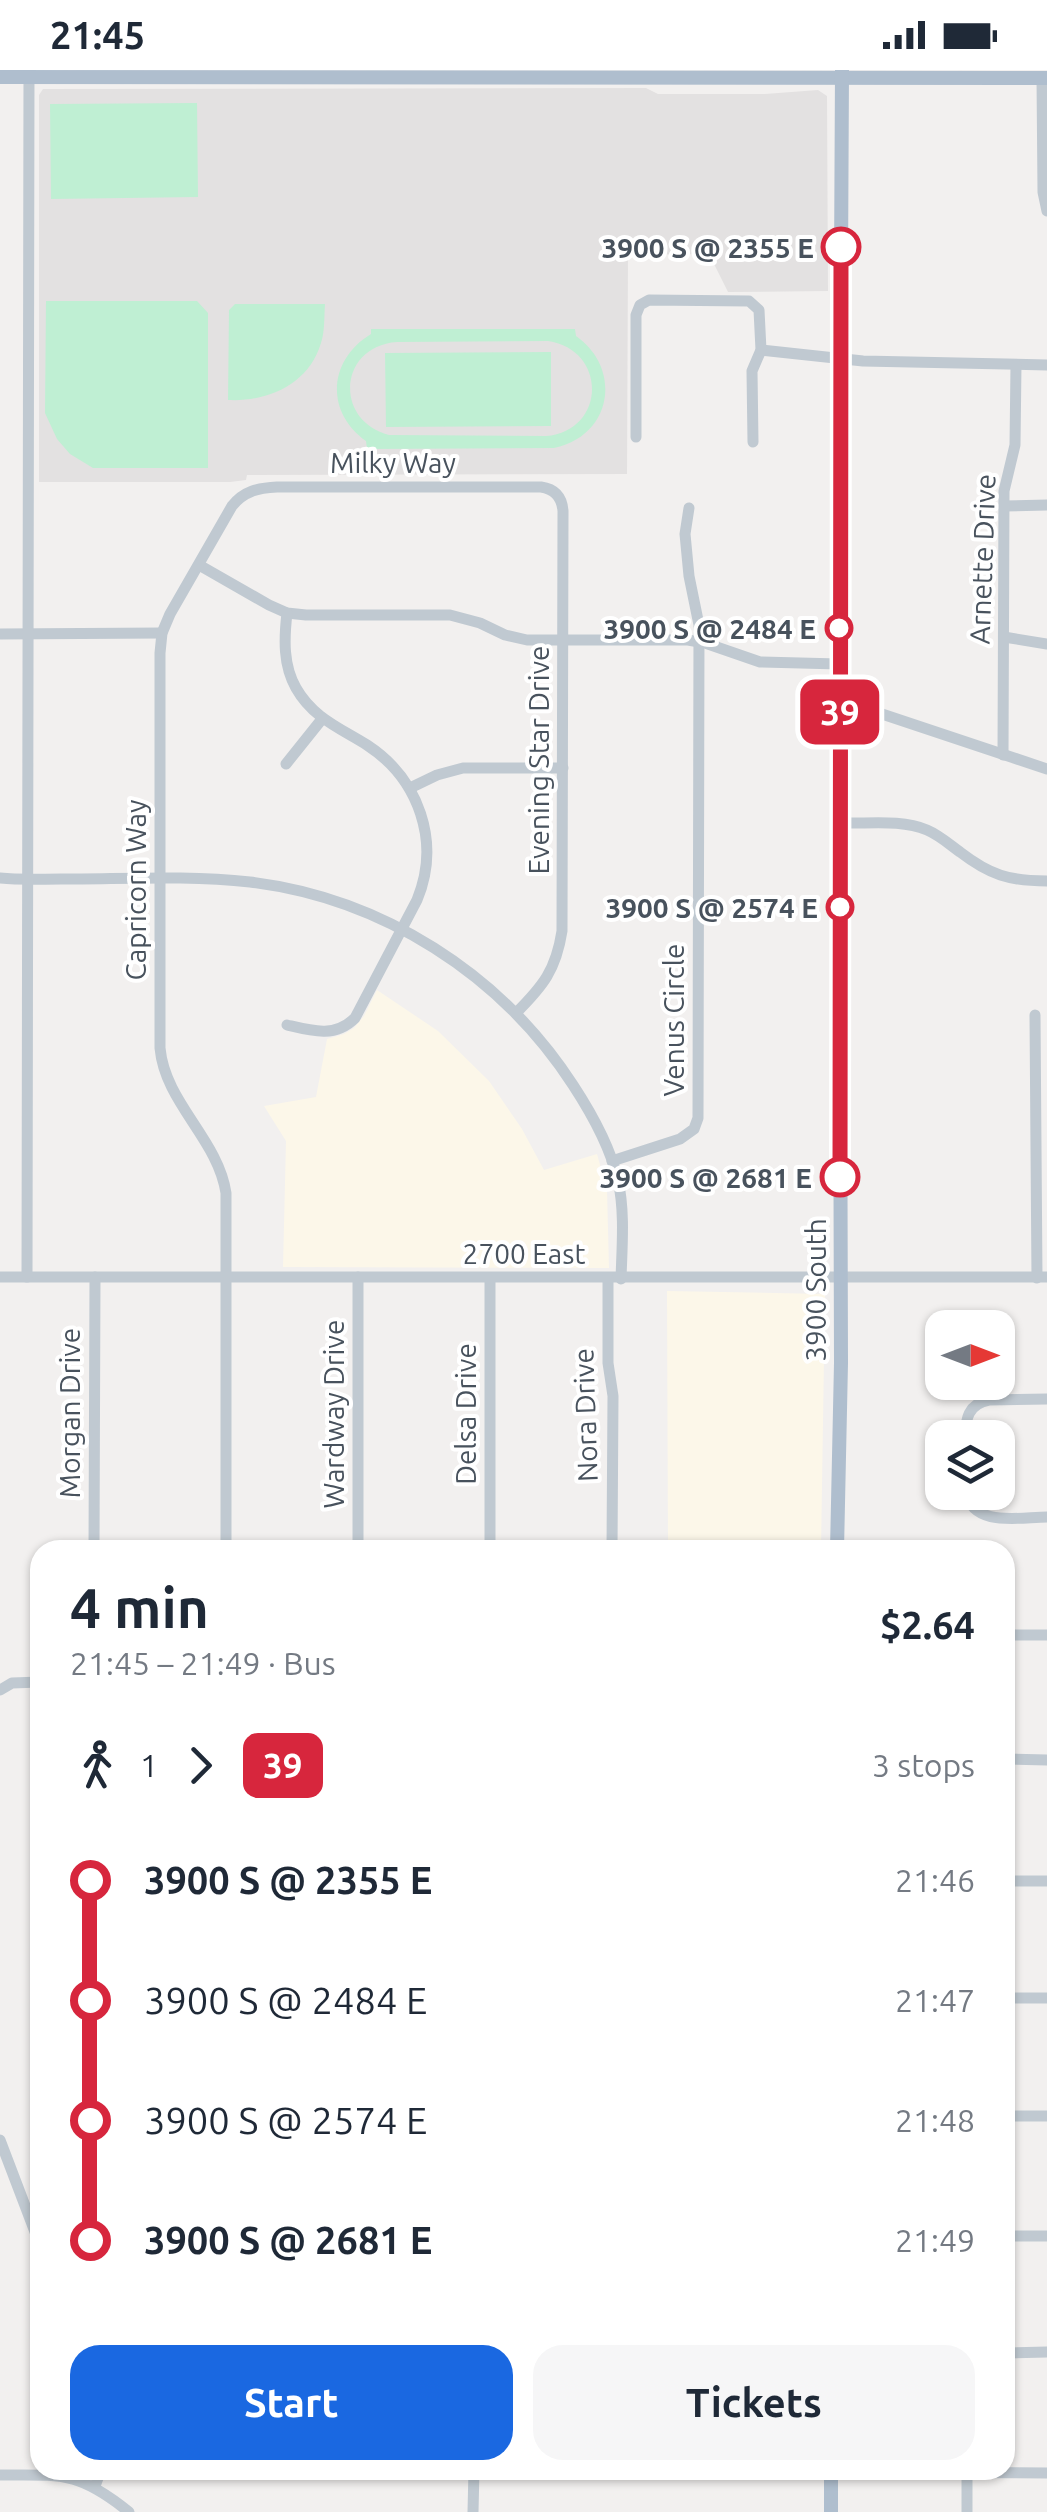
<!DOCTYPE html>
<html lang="en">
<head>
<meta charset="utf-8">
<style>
	body { margin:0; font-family:Ubuntu,sans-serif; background:#f6f6f7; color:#1f2937; height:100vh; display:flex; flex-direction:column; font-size:38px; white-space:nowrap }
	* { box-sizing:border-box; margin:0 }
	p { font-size:32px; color:#747a83 }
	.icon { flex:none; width:55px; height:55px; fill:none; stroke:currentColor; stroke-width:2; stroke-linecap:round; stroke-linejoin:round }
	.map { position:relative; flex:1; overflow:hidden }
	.details { position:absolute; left:30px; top:1470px; width:985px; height:940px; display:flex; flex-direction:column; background:#fff; border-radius:30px; box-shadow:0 2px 8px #0004 }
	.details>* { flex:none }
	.badge { padding:0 20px; border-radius:15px; font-size:35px; line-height:65px }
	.needle { width:65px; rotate:90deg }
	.fabs { position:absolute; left:925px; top:1240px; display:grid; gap:20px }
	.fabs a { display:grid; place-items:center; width:90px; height:90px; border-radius:20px; background:#fff; box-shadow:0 2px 8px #0004; font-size:50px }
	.map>.badge { position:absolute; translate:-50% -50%; box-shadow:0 0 0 5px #fff }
	.legs { display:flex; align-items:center; gap:15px; height:110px; padding:0 40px; font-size:32px }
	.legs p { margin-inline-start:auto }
	.summary { display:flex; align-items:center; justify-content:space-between; height:170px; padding:0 40px }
	h1 { font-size:55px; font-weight:700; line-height:75px }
	.action { display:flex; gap:20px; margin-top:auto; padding:20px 40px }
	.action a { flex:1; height:115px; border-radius:30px; background:#1a68e1; color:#fff; font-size:40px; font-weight:700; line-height:115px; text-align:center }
	.action a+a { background:#f6f6f7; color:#1f2937 }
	ul { padding:0 40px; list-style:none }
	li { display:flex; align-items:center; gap:35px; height:120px; font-size:38px }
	li i { display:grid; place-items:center; width:15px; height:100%; margin:0 12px; background:currentColor }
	li i::after { content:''; width:25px; height:25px; margin:-12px; border:8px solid; border-radius:50%; background:#fff }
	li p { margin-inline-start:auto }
	li:first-child i { background:linear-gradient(#0000 50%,currentColor 0) }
	li:last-child i { background:linear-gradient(currentColor 50%,#0000 0) }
	.status { display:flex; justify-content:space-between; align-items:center; height:70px; padding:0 50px; background:#fff; direction:ltr }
	.status svg { height:28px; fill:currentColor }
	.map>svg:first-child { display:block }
</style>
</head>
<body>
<div class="status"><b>21:45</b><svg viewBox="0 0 49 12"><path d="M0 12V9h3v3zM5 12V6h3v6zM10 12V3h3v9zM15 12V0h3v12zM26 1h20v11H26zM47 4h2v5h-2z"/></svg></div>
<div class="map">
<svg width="1047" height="2442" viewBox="0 0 1047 2442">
	<rect width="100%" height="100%" fill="#f2f0ef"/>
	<g fill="#fcf7e9">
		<path d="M377 920 438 961 489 1011 522 1059 544 1100 597 1084 607 1120 609 1198 283 1197 286 1071 264 1036 316 1027 327 969 344 964 354 958 364 946Z"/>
		<path d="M667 1221 825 1224 821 1480H617V1477H668Z"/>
	</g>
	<path fill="#e3e1e1" d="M646 18 658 24H765L818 20 827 26 828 221 728 222 709 184 628 185 627 404 247 405 246 410 230 412H39V25L43 19Z"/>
	<g fill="#bfefd3" fill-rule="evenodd">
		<path d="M197 33 198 127 51 129 50 34Z"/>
		<path d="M46 231H197L208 243V398H93L70 384 57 369 45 343Z"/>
		<path d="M235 234H325C324 247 325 261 321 273 309 314 268 332 228 330L229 240Z"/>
		<path d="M371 259H575L576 266C623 299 612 366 554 378L367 379 366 371C325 342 328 290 371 264ZM548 271C608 280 606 361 546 366L389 365C333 350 339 276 397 272Z"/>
		<path d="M551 282V356L386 357 385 283Z"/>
	</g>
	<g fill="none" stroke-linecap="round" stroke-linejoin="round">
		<g stroke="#c0c9d1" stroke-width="11">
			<path d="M1042 8 1043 122 1047 141"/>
			<path d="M761 280 863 291 1047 295"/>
			<path d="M636 367V245L640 235 649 230 749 231 759 240 761 280 752 301 753 372"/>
			<path d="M1004 436 1047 435"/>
			<path d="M199 495 269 535 287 543 306 545H450L480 553 505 565 527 570H688L705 573 760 592 839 594"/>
			<path d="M287 543C284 569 283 595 296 618 313 648 340 658 367 675 419 709 441 772 417 830L355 948C335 968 312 961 287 955"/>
			<path d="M0 564 162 563"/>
			<path d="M1004 567 1047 574"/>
			<path d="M840 630 1047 699"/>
			<path d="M1003 685 1004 421 1015 375 1016 295"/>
			<path d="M286 694 322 649"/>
			<path d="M410 718 437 705 463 698H563"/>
			<path d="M841 753C868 754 901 749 927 760 939 765 949 774 960 782 990 805 1009 811 1047 811"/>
			<path d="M0 808C20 810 40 809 61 809 123 809 187 805 250 812 382 828 501 904 573 1015 592 1044 610 1076 618 1110 625 1142 622 1176 621 1209"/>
			<path d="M1035 945 1037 1208"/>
			<path d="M612 1091 680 1069 694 1059 698 1048 699 555 689 506 685 464 689 438"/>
			<path d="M0 1207H1047"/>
			<path d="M27 1207 29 0"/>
			<path d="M490 1208V1480"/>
			<path d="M608 1208V1293L613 1326 612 1480"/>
			<path d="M966 1368C965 1349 968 1334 989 1330L1047 1329"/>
			<path d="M966 1422C973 1458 1020 1447 1047 1447"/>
			<path d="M94 1480 95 1207"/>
			<path d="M226 1480V1123C218 1069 165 1033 160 978V583L162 563 170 544 232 436C244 421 258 418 277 417H541C555 419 562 427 563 441L562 861C556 900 543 916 516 943"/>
			<path d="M358 1480V1207"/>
			<path d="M1005 1565H1047"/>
			<path d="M0 1620 12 1613 40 1612"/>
			<path d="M1005 1689 1047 1690"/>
			<path d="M1005 1811H1047"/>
			<path d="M1005 1928H1047"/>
			<path d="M1005 2046H1047"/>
			<path d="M0 2070 40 2175"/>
			<path d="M1005 2166H1047"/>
			<path d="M1005 2283 1047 2282"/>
			<path d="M831 2402 1047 2403"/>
			<path d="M0 2405C62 2405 78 2401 129 2442"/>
			<path d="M95 2416 101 2400"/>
			<path d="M473 2442 474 2400"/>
			<path d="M967 2442V2403"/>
		</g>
		<g stroke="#afbece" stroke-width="14">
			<path d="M0 7 1047 8"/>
			<path d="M837 1480 841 1293 839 594 842 0"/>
			<path d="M831 2400V2442"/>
		</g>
	</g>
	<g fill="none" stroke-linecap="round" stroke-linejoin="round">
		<defs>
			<path id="line-1" d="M840 1107 841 177"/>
		</defs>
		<use href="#line-1" stroke="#fff" stroke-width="22"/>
		<use href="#line-1" stroke="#d7263d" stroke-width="15"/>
	</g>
	<g fill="#fff" stroke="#d7263d" stroke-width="5">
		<circle cx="841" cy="177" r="18"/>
		<circle cx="839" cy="558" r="12"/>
		<circle cx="840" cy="837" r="12"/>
		<circle cx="840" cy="1107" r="18"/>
	</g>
	<g text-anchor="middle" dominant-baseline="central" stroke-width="8" stroke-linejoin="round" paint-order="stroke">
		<g font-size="28" font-weight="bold" fill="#48525d" stroke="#fff" text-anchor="end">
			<text x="814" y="177">3900 S @ 2355 E</text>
			<text x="816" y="558">3900 S @ 2484 E</text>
			<text x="818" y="837">3900 S @ 2574 E</text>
			<text x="812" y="1107">3900 S @ 2681 E</text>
		</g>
		<g font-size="28" fill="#48525d" stroke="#fff">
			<text x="393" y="392">Milky Way</text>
			<text transform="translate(982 489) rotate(-88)">Arnette Drive</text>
			<text transform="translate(538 690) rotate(-90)">Evening Star Drive</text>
			<text transform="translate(135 820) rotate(-90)">Capricorn Way</text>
			<text transform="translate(673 950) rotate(-90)">Venus Circle</text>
			<text x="524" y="1183">2700 East</text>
			<text transform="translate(815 1220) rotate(-90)">3900 South</text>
			<text transform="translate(69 1343) rotate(-90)">Morgan Drive</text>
			<text transform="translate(333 1344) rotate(-90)">Wardway Drive</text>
			<text transform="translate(465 1344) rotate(-90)">Delsa Drive</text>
			<text transform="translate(585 1345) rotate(-92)">Nora Drive</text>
		</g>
	</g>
</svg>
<div class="fabs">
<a><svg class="needle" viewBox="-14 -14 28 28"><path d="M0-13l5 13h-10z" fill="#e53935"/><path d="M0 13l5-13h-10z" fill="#747a83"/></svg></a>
<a><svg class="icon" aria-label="layers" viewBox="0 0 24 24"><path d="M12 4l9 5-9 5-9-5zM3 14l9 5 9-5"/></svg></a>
</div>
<b class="badge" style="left:840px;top:642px;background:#d7263d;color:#fff">39</b>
<section class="details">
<div class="summary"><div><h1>4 min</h1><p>21:45 – 21:49 · Bus</p></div><b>$2.64</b></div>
<div class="legs"><svg class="icon" aria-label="walk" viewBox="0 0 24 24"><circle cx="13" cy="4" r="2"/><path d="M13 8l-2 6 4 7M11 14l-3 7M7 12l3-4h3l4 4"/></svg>1<svg class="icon" aria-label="forward" viewBox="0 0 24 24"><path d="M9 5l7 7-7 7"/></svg><b class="badge" style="background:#d7263d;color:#fff">39</b><p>3 stops</p></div>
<ul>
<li><i style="color:#d7263d"></i><b>3900 S @ 2355 E</b><p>21:46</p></li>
<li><i style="color:#d7263d"></i><span>3900 S @ 2484 E</span><p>21:47</p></li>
<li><i style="color:#d7263d"></i><span>3900 S @ 2574 E</span><p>21:48</p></li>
<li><i style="color:#d7263d"></i><b>3900 S @ 2681 E</b><p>21:49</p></li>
</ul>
<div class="action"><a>Start</a><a>Tickets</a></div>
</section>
</div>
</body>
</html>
